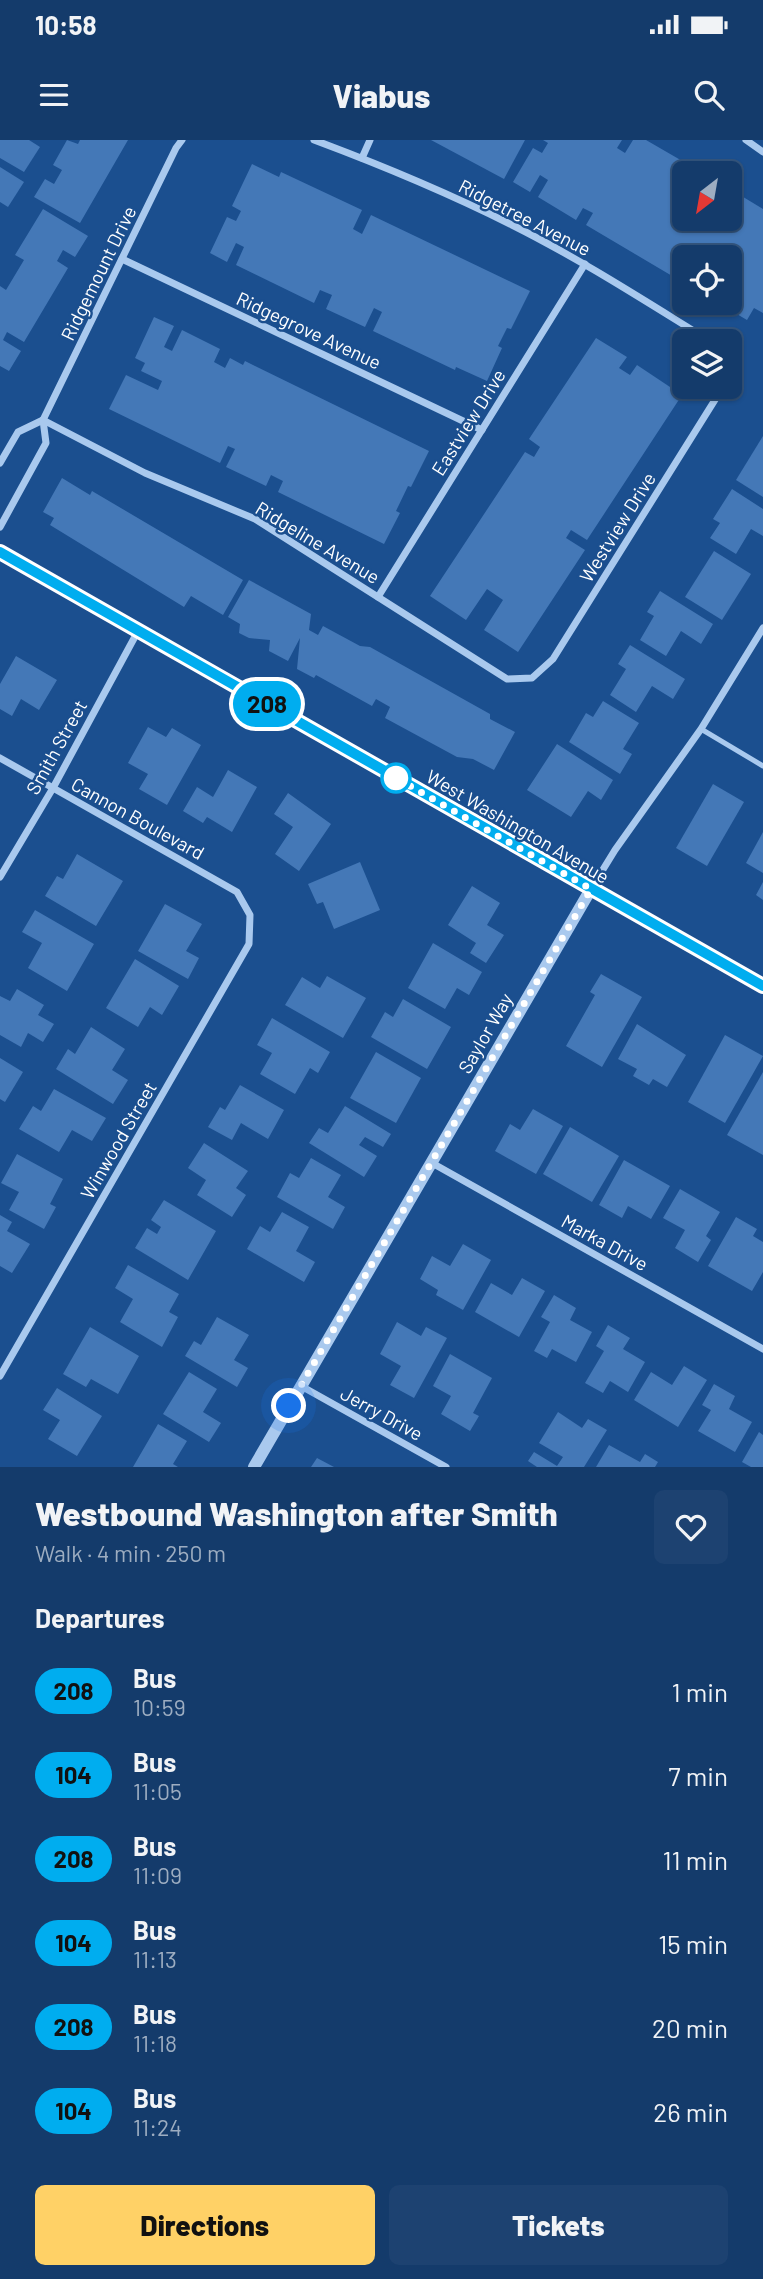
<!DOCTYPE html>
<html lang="en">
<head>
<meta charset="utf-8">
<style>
	body { margin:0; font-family:Barlow,sans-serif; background:#1d4271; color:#f1f3f6; height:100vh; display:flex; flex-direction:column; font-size:26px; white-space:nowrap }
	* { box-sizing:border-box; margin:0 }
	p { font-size:23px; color:#9dadc1 }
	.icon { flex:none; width:38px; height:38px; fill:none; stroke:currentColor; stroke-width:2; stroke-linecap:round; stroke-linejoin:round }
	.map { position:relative; height:1327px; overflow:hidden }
	.sheet { display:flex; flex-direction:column; background:#143b6b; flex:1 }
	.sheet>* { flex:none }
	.badge { padding:0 14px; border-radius:23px; font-size:24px; line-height:46px }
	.needle { width:46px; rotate:211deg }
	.fabs { position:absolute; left:672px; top:21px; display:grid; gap:14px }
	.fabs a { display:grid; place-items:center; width:70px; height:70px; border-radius:10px; background:#143b6b; box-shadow:0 2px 5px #0004,0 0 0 2px #33557e; font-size:35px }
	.you { position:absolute; width:35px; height:35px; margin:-18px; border:5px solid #fff; border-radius:50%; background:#1a73e8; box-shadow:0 0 0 10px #1a73e833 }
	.map>.badge { position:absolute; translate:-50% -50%; box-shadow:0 0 0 4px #fff }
	h2 { padding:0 35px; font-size:26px; line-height:63px }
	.round { display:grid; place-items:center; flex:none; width:74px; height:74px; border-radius:10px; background:#1d4271 }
	.overview { display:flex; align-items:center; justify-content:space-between; height:119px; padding:0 35px }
	h1 { font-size:33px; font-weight:800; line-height:52px }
	.primary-button { display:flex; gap:14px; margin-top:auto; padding:14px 35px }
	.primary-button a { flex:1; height:80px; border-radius:10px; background:#ffd166; color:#111; font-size:28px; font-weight:800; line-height:80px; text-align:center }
	.primary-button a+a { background:#1d4271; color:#f1f3f6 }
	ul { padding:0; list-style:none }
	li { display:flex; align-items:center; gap:21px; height:84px; padding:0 35px }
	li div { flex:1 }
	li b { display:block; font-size:26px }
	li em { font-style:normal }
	li .badge { min-width:77px; font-weight:700; text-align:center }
	.status { display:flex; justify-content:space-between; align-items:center; height:49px; padding:0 35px; background:#143b6b; direction:ltr }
	.status svg { height:19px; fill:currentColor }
	header { display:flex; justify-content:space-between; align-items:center; height:91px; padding:0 35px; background:#143b6b; font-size:32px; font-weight:800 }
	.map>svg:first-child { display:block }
</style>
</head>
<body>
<div class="status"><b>10:58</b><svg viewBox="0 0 49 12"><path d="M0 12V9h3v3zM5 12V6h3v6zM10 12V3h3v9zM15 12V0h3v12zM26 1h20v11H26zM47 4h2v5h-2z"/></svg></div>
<header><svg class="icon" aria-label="menu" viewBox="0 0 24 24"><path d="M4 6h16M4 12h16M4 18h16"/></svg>Viabus<svg class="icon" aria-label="search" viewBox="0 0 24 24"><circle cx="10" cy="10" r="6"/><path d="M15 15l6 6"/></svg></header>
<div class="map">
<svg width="763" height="1327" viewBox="0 0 763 1327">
	<rect width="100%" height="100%" fill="#1b4f8f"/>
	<g fill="#4478b7">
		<path d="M0 0H29L40 7 24 32 0 18Z"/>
		<path d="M67 0 78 4 80 0H128L80 83 34 57 45 39 54 44 62 30 53 25Z"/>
		<path d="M431 0H525L504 39Z"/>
		<path d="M543 0H622L617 8 625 13 633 0H646L703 33H684V79H730V49L763 69V173L754 168 747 180 718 163H730V117H684V143L586 85 593 73 583 68 576 80 538 57 548 40 540 35 530 52 513 42 533 8 542 13 548 3Z"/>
		<path d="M252 24 279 37 281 32 362 70 353 89 362 94 371 75 530 151 511 189 507 188 498 206 502 208 487 241 456 227 455 230 373 191 382 172 374 168 365 187 326 169 332 155 320 150 314 163 236 125 244 107 236 103 227 122 210 113 227 77 236 81 241 71 232 66Z"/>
		<path d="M0 27 24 42 8 67 0 62Z"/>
		<path d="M43 69 88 96 75 117 63 110 57 121 68 128 24 202 7 192 3 200 21 211 9 231 0 226V146L6 150 24 120 15 115Z"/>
		<path d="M154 177 174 186 164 207 172 211 182 190 220 209 214 222 225 228 230 218 243 225 245 221 429 311 411 347 408 346 396 371 400 373 384 404 278 352 283 341 271 335 266 346 226 327 235 309 228 306 220 323 109 269 126 235 158 250 162 241 141 231 145 223 135 218Z"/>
		<path d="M596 198 627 217 619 228 630 235 637 225 682 255 587 400 571 390 566 398 585 410 518 512 484 490 503 460 487 449 466 480 430 456 525 312 534 317 540 307 529 299Z"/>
		<path d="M763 296V357L736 340Z"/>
		<path d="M62 338 90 355 92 351 243 440 223 475 191 456 184 467 50 385 54 378 43 372Z"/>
		<path d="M732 349 763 369V396L751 389 736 414 710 398 720 383 713 379Z"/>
		<path d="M714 411 751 434 722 480 685 457Z"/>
		<path d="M249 440 311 474 309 490 318 495 323 486 360 506 370 507 490 574V579L515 592 494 630 473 619 457 617 385 578 390 567 376 559 372 566 316 535 314 538 297 529 300 498 288 521 269 511 270 500 249 498 239 493 240 484 228 477Z"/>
		<path d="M660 451 713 484 701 504 681 491 666 516 640 500 654 476 647 472Z"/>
		<path d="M630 505 685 539 673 559 652 546 636 572 610 555 626 529 618 524Z"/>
		<path d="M16 516 57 540 39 570 21 559 12 576 0 569V544Z"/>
		<path d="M603 561 639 583 623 609 632 614 620 634 569 602 586 573 593 577Z"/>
		<path d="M148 587 166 597 172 588 201 605 167 665 139 649 148 634 128 623Z"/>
		<path d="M557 604 613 640 601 660 588 651 571 677 527 650Z"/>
		<path d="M228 630 257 647 232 692 207 677 203 683 183 671 197 647 213 657Z"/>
		<path d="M713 644 744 662 707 726 676 708Z"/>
		<path d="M288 653 331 684 299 731 275 714 293 687 274 674Z"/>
		<path d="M763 692V733L746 723Z"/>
		<path d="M77 714 123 741 96 786 45 756 57 736 63 739Z"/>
		<path d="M360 722 380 770 334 789 323 762 317 764 308 744Z"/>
		<path d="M763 742V760L756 755Z"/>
		<path d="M472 746 500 763 487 785 504 795 486 823 470 813 476 803 448 785Z"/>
		<path d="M165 764 202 784 186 811 199 818 188 839 138 811Z"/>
		<path d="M35 770 94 804 67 851 28 828 42 803 22 792Z"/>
		<path d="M433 803 482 832 469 855 457 848 445 869 408 848Z"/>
		<path d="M135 819 179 846 162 875 150 867 138 887 106 868Z"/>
		<path d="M601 834 642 857 602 927 566 906 595 855 590 852Z"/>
		<path d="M327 836 366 858 343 898 285 865 302 837 320 848Z"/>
		<path d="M17 849 44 865 38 875 54 884 43 902 28 893 21 907 0 895V856L10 861Z"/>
		<path d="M403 859 451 887 427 929 371 897 385 872 393 877Z"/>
		<path d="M272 878 330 912 318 933 310 928 295 954 260 934 272 913 257 905Z"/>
		<path d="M637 884 686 915 667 947 653 939 649 945 633 936 637 929 618 919Z"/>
		<path d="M91 887 125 909 112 930 128 940 113 964 56 929 68 909 75 914Z"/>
		<path d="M725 895 763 916 725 983 688 962Z"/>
		<path d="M376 912 421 938 396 983 350 958Z"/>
		<path d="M0 918 23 932 5 962 0 959Z"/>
		<path d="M763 932V1015L727 995Z"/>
		<path d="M240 945 284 970 268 999 241 983 232 1000 208 987 220 967 225 970Z"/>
		<path d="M54 949 106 978 92 1001 72 990 59 1012 19 989 33 966 41 971Z"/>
		<path d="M345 966 391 994 383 1007 365 997 359 1005 377 1016 364 1037 309 1003 319 988 328 993Z"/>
		<path d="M533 969 563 986 536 1034 495 1011 510 984 520 990Z"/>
		<path d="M570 987 619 1016 592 1062 543 1034Z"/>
		<path d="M204 1003 248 1031 236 1048 246 1055 232 1077 197 1055 206 1040 188 1028Z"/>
		<path d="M17 1014 63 1039 50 1064 56 1067 44 1089 9 1070 19 1052 1 1043Z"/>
		<path d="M311 1018 341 1035 328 1057 345 1067 333 1089 277 1057 290 1033 299 1038Z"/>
		<path d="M624 1020 670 1046 651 1079 628 1066 622 1078 599 1065Z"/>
		<path d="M680 1049 720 1072 706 1096 711 1100 698 1122 675 1108 685 1090 663 1078Z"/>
		<path d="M164 1060 216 1091 188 1140 135 1108 147 1088 157 1094 161 1087 151 1080Z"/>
		<path d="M282 1072 309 1087 296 1111 315 1122 304 1142 247 1109 260 1086 270 1092Z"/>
		<path d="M0 1075 12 1082 7 1091 30 1104 12 1133 0 1126Z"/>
		<path d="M736 1077 757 1089 753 1096 763 1102V1132L752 1151 708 1126Z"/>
		<path d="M463 1104 491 1120 463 1170 436 1155 438 1150 420 1139 432 1116 450 1126Z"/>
		<path d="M128 1125 179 1154 169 1172 178 1177 162 1207 120 1182 133 1159 115 1148Z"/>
		<path d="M522 1138 545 1151 519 1197 475 1172 491 1143 512 1155Z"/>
		<path d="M554 1155 576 1168 570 1180 592 1192 576 1222 552 1209 547 1218 534 1211 550 1182 541 1177Z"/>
		<path d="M217 1177 249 1195 234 1220 248 1228 237 1247 185 1216 194 1201 201 1205Z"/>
		<path d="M397 1182 421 1196 426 1187 447 1198 414 1258 390 1245 401 1226 380 1214Z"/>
		<path d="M608 1185 630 1198 623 1209 645 1222 628 1252 610 1241 603 1253 585 1243 604 1211 596 1206Z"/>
		<path d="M90 1187 139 1216 118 1254 91 1239 86 1247 63 1234Z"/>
		<path d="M450 1214 492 1238 473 1273 479 1276 470 1291 441 1274 451 1256 433 1246Z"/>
		<path d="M684 1226 707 1240 678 1287 634 1260 651 1232 672 1245Z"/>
		<path d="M189 1232 217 1249 203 1272 221 1283 209 1302 163 1274Z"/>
		<path d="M714 1244 735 1256 729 1269 752 1282 735 1312 698 1291 711 1270 702 1265Z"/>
		<path d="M57 1248 102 1276 77 1316 48 1299 60 1280 43 1270Z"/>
		<path d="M558 1272 582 1288 588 1279 607 1290 584 1327H537L528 1321 534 1312 557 1326 563 1317 539 1303Z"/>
		<path d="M158 1284 187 1301 173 1324 178 1327H133Z"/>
		<path d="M759 1292 763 1295V1327H751L742 1322Z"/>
		<path d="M609 1305 640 1322 645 1314 658 1322 655 1327H596Z"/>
		<path d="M317 1318 334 1327H311Z"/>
	</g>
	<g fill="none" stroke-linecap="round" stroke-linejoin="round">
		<path stroke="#a9c9ee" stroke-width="5" d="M701 589 763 626"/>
		<g stroke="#a9c9ee" stroke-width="7">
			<path d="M314 0C381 25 448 53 512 85 580 119 645 161 710 201"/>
			<path d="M746 0 763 12"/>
			<path d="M362 18 370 0"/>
			<path d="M122 119 482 290"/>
			<path d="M730 224V230"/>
			<path d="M43 280 145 333 255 379 507 539 532 538 553 519 723 247"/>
			<path d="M0 323 18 292 43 280"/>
			<path d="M0 387 46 303 43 280 176 8 182 0"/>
			<path d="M378 457 585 124"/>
			<path d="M0 618 237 752 250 775 249 804 0 1236"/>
			<path d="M0 737 53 648 138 491"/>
			<path d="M591 749 615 710 701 589 763 488"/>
			<path d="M432 1023 763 1209"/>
			<path d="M301 1246 446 1327"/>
		</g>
		<path stroke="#a9c9ee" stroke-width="12" d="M254 1327 591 749"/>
		<path stroke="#d6e6fa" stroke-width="14" d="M0 412 763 846"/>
	</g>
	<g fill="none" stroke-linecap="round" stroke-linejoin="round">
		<defs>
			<path id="line" d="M0 412 763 846"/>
		</defs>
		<use href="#line" stroke="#fff" stroke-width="16"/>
		<use href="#line" stroke="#00adef" stroke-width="10"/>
		<path stroke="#fff" stroke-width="7" stroke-dasharray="0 12.6" d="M289 1266 591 749 396 638"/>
	</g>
	<circle fill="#fff" stroke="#00adef" stroke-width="3.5" cx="396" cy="638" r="14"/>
	<g text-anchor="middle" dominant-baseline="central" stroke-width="5" stroke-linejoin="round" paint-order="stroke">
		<g font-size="19" fill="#fff" stroke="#1b4f8f">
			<text transform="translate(525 77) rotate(27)">Ridgetree Avenue</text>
			<text transform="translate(98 133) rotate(-64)">Ridgemount Drive</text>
			<text transform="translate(309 190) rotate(25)">Ridgegrove Avenue</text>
			<text transform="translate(468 282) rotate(-58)">Eastview Drive</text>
			<text transform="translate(617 387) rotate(-58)">Westview Drive</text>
			<text transform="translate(318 402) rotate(31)">Ridgeline Avenue</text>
			<text transform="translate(56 607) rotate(-61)">Smith Street</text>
			<text transform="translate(138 678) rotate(29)">Cannon Boulevard</text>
			<text transform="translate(518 686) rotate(30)">West Washington Avenue</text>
			<text transform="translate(485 893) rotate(-60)">Saylor Way</text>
			<text transform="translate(118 1000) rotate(-60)">Winwood Street</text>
			<text transform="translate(605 1102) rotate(29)">Marka Drive</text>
			<text transform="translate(382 1273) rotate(29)">Jerry Drive</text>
		</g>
	</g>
</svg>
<div class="fabs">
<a><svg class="needle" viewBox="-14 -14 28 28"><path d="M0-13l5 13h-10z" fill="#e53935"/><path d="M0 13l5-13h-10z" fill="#9dadc1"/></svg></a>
<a><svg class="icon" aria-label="locate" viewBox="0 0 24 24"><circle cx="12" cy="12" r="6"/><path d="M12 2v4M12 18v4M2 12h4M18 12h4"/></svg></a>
<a><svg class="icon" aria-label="layers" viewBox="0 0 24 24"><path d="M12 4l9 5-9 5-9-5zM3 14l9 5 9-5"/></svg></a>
</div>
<div class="you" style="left:289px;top:1266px"></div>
<b class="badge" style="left:267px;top:564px;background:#00adef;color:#111">208</b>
</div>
<section class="sheet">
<div class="overview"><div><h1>Westbound Washington after Smith</h1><p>Walk · 4 min · 250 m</p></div><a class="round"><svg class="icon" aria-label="heart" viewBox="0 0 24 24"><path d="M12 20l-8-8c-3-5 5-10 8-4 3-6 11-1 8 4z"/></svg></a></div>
<h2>Departures</h2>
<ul>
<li><span class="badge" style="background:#00adef;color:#111">208</span><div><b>Bus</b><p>10:59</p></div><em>1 min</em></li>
<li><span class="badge" style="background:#00adef;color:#111">104</span><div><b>Bus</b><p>11:05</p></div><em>7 min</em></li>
<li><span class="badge" style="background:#00adef;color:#111">208</span><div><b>Bus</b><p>11:09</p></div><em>11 min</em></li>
<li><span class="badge" style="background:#00adef;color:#111">104</span><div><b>Bus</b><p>11:13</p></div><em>15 min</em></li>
<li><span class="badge" style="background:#00adef;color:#111">208</span><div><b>Bus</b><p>11:18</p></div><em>20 min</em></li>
<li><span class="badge" style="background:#00adef;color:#111">104</span><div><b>Bus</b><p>11:24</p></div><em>26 min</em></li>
</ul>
<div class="primary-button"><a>Directions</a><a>Tickets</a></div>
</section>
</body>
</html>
